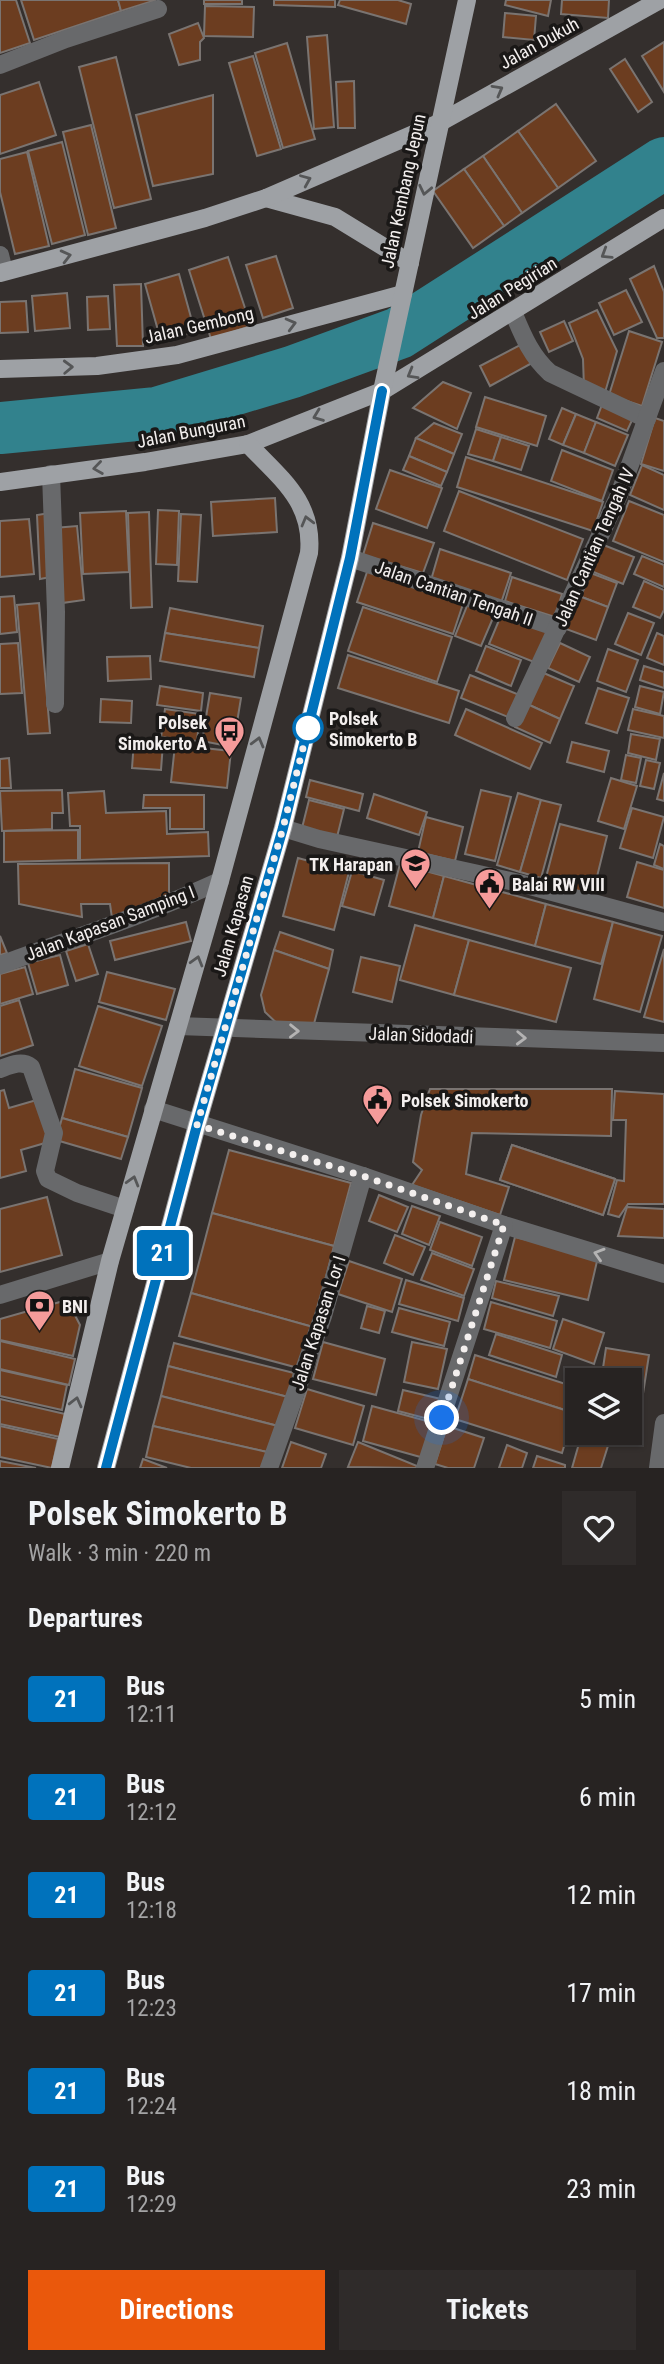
<!DOCTYPE html>
<html lang="en">
<head>
<meta charset="utf-8">
<style>
	body { margin:0; font-family:"Roboto Condensed",sans-serif; background:#2f2b2a; color:#f1f3f6; height:100vh; display:flex; flex-direction:column; font-size:26px; white-space:nowrap }
	* { box-sizing:border-box; margin:0 }
	p { font-size:23px; color:#a4a4a5 }
	.icon { flex:none; width:38px; height:38px; fill:none; stroke:currentColor; stroke-width:2; stroke-linecap:round; stroke-linejoin:round }
	.map { position:relative; height:1468px; overflow:hidden }
	.details { display:flex; flex-direction:column; background:#272322; flex:1 }
	.details>* { flex:none }
	.badge { padding:0 14px; border-radius:5px; font-size:24px; line-height:46px }
	.fabs { position:absolute; left:565px; top:1368px; display:grid; gap:14px }
	.fabs a { display:grid; place-items:center; width:77px; height:77px; border-radius:0px; background:#272322; box-shadow:0 2px 5px #0004,0 0 0 2px #434040; font-size:35px }
	.you { position:absolute; width:35px; height:35px; margin:-18px; border:5px solid #fff; border-radius:50%; background:#1a73e8; box-shadow:0 0 0 10px #1a73e833 }
	.map>.badge { position:absolute; translate:-50% -50%; box-shadow:0 0 0 4px #fff }
	h2 { padding:0 28px; font-size:26px; line-height:63px }
	.round { display:grid; place-items:center; flex:none; width:74px; height:74px; border-radius:0px; background:#2f2b2a }
	.overview { display:flex; align-items:center; justify-content:space-between; height:119px; padding:0 28px }
	h1 { font-size:33px; font-weight:700; line-height:52px }
	.action { display:flex; gap:14px; margin-top:auto; padding:14px 28px }
	.action a { flex:1; height:80px; border-radius:0px; background:#ea580c; color:#fff; font-size:28px; font-weight:700; line-height:80px; text-align:center }
	.action a+a { background:#2f2b2a; color:#f1f3f6 }
	ul { padding:0; list-style:none }
	li { display:flex; align-items:center; gap:21px; height:98px; padding:0 28px }
	li div { flex:1 }
	li b { display:block; font-size:26px }
	li em { font-style:normal }
	li .badge { min-width:77px; font-weight:700; text-align:center }
	.map>svg:first-child { display:block }
</style>
</head>
<body>
<div class="map">
<svg width="664" height="1468" viewBox="0 0 664 1468">
	<rect width="100%" height="100%" fill="#342f2d"/>
	<g fill="none" stroke-linecap="round" stroke-linejoin="round">
		<path stroke="#32828d" stroke-width="52" d="M0 428 157 413 292 372 399 333 664 163"/>
	</g>
	<g fill="#6c3d20" stroke="#7a7471" stroke-width="2">
		<path d="M0 0H16L30 43 0 53Z"/>
		<path d="M21 0H118L121 11 34 40Z"/>
		<path d="M118 0H156L121 11Z"/>
		<rect x="204" y="0" width="38" height="4"/>
		<path d="M274 0H335V7L274 5Z"/>
		<path d="M340 0H398L411 4 406 24 338 5Z"/>
		<path d="M506 0H551L548 16 505 5Z"/>
		<path d="M562 0H609L608 18 561 14Z"/>
		<path d="M205 6 254 7 253 37 204 36Z"/>
		<path d="M505 13 536 16 534 40 503 37Z"/>
		<path d="M198 23 204 38 200 42V60L179 65 169 34Z"/>
		<path d="M327 35 334 127 314 129 307 37Z"/>
		<path d="M664 42V92L642 56Z"/>
		<path d="M287 43 315 139 283 148 255 53Z"/>
		<path d="M253 56 281 149 257 156 229 63Z"/>
		<path d="M116 57 151 199 114 208 79 67Z"/>
		<path d="M625 59 652 102 638 112 610 69Z"/>
		<path d="M354 81 355 128H338L336 82Z"/>
		<path d="M39 82 56 135 0 154V95Z"/>
		<path d="M213 95V174L153 186 136 115Z"/>
		<path d="M556 104 596 161 558 188 518 131Z"/>
		<path d="M91 125 116 228 88 235 63 132Z"/>
		<path d="M518 131 558 188 522 213 483 156Z"/>
		<path d="M62 142 85 235 52 244 28 151Z"/>
		<path d="M27 152 49 246 15 254 0 192V159Z"/>
		<path d="M483 156 522 213 504 226 464 169Z"/>
		<path d="M464 169 504 226 473 248 433 191Z"/>
		<path d="M276 256 293 308 263 318 246 265Z"/>
		<path d="M228 257 251 326 211 339 189 270Z"/>
		<path d="M654 266 664 292V338H657L630 279Z"/>
		<path d="M179 274 195 332 161 341 145 284Z"/>
		<path d="M141 284 143 346H117L114 285Z"/>
		<path d="M626 290 642 322 614 335 599 303Z"/>
		<path d="M67 293 70 328 35 331 32 296Z"/>
		<path d="M108 296 110 329 88 330 87 297Z"/>
		<path d="M26 301 28 332 0 333V302Z"/>
		<path d="M597 310 617 351 604 396 584 388 583 359 569 323Z"/>
		<path d="M564 321 573 341 549 352 540 332Z"/>
		<path d="M629 331 662 342 642 406 609 395Z"/>
		<path d="M522 344 532 363 490 386 480 366Z"/>
		<path d="M443 382 471 393 457 429 413 408Z"/>
		<path d="M485 397 546 416 537 446 476 427Z"/>
		<path d="M603 402 634 416 627 431 597 418Z"/>
		<path d="M562 408 576 414 563 445 549 439Z"/>
		<path d="M576 414 596 422 584 453 563 445Z"/>
		<path d="M655 418 664 421V471L641 464Z"/>
		<path d="M596 422 628 435 615 466 584 453Z"/>
		<path d="M434 423 462 434 454 454 416 438Z"/>
		<path d="M476 429 501 437 493 461 468 454Z"/>
		<path d="M501 437 529 446 521 470 493 461Z"/>
		<path d="M416 438 454 454 447 472 409 456Z"/>
		<path d="M562 450 613 470 602 501 551 481Z"/>
		<path d="M409 456 447 472 441 486 403 470Z"/>
		<path d="M466 457 603 502 593 531 457 487Z"/>
		<path d="M642 465 664 475V510L630 495Z"/>
		<path d="M390 470 442 488 427 528 376 509Z"/>
		<path d="M459 491 583 539 567 580 444 531Z"/>
		<path d="M275 498 277 532 213 536 211 502Z"/>
		<path d="M629 501 664 515V562L613 541Z"/>
		<path d="M158 510 179 511 177 565 156 564Z"/>
		<path d="M126 511 129 572 83 574 80 513Z"/>
		<path d="M149 512 152 607 131 608 128 513Z"/>
		<path d="M50 513 51 577 40 579 37 515Z"/>
		<path d="M181 514 201 515 197 582 178 581Z"/>
		<path d="M29 519 34 574 0 577V521Z"/>
		<path d="M373 523 434 543 423 573 363 555Z"/>
		<path d="M77 526 84 600 62 603 54 528Z"/>
		<path d="M601 544 634 557 623 584 591 571Z"/>
		<path d="M440 549 511 573 501 603 431 580Z"/>
		<path d="M642 556 664 565V587L634 574Z"/>
		<path d="M368 569 464 601 453 634 357 602Z"/>
		<path d="M588 572 617 583 608 607 579 596Z"/>
		<path d="M512 577 562 594 555 617 505 601Z"/>
		<path d="M644 581 664 590V610L660 618 633 607Z"/>
		<path d="M14 596 17 632 0 634V597Z"/>
		<path d="M579 596 608 607 596 640 566 629Z"/>
		<path d="M469 601 496 611 481 646 455 636Z"/>
		<path d="M39 603 50 733 28 734 17 605Z"/>
		<path d="M363 607 452 637 437 682 348 651Z"/>
		<path d="M170 608 263 626 259 648 165 633Z"/>
		<path d="M502 613 551 633 539 664 489 644Z"/>
		<path d="M628 613 654 623 641 655 615 644Z"/>
		<path d="M165 633 259 648 254 677 160 661Z"/>
		<path d="M657 633 664 636V665L647 658Z"/>
		<path d="M18 643 22 693 0 694V644Z"/>
		<path d="M560 643 590 657 579 682 548 668Z"/>
		<path d="M486 646 521 660 511 686 476 671Z"/>
		<path d="M608 649 638 660 626 692 597 681Z"/>
		<path d="M348 655 459 691 449 723 338 688Z"/>
		<path d="M150 656 151 679 108 681 107 657Z"/>
		<path d="M644 666 664 672V688L640 680Z"/>
		<path d="M539 671 574 686 560 719 525 703Z"/>
		<path d="M470 675 522 696 513 719 461 698Z"/>
		<path d="M160 686 203 693 201 711 157 705Z"/>
		<path d="M640 686 664 692 660 714 635 707Z"/>
		<path d="M598 688 629 698 617 733 586 723Z"/>
		<path d="M210 693 241 698 233 747 202 741Z"/>
		<path d="M101 699 132 701 131 723 100 722Z"/>
		<path d="M525 703 560 719 550 743 515 727Z"/>
		<path d="M165 709 200 714 197 741 161 737Z"/>
		<path d="M466 709 542 743 530 769 455 735Z"/>
		<path d="M633 709 664 716V738L628 730Z"/>
		<path d="M631 734 660 739 656 760 628 753Z"/>
		<path d="M134 741 163 743 161 770 132 768Z"/>
		<path d="M572 742 609 751 604 772 567 762Z"/>
		<path d="M175 745 231 751 227 788 171 782Z"/>
		<path d="M626 755 641 758 636 783 621 780Z"/>
		<path d="M9 758 11 788H0V759Z"/>
		<path d="M646 760 660 763 654 789 640 786Z"/>
		<path d="M664 773V801L657 799Z"/>
		<path d="M611 778 637 786 624 829 598 821Z"/>
		<path d="M310 780 363 794 359 811 306 797Z"/>
		<path d="M62 790 63 813H52V829L2 831 0 791Z"/>
		<path d="M481 790 511 797 495 861 465 854Z"/>
		<path d="M104 791 106 813 166 811 167 834 208 832 209 856 80 860V826H70L68 793Z"/>
		<path d="M518 793 541 800 520 872 497 865Z"/>
		<path d="M374 794 427 812 419 835 367 818Z"/>
		<path d="M144 795H204V829H170V808H143Z"/>
		<path d="M309 800 344 809 337 837 302 828Z"/>
		<path d="M541 800 561 805 541 878 520 872Z"/>
		<path d="M632 808 664 817 653 858 620 848Z"/>
		<path d="M426 817 463 827 455 861 418 852Z"/>
		<path d="M560 824 607 836 592 897 544 885Z"/>
		<path d="M78 830V860L4 862V831Z"/>
		<path d="M660 844 664 846V869L654 865Z"/>
		<path d="M298 858 349 872 334 930 283 916Z"/>
		<path d="M637 862 664 870V908L627 897Z"/>
		<path d="M169 863V902L112 918 110 904H81L82 917 19 904 18 864Z"/>
		<path d="M400 864 444 876 433 918 389 906Z"/>
		<path d="M352 871 384 880 374 915 342 906Z"/>
		<path d="M444 876 546 904 535 946 433 918Z"/>
		<path d="M546 904 613 922 601 964 535 946Z"/>
		<path d="M186 922 191 941 115 960 110 941Z"/>
		<path d="M613 922 662 936 640 1012 594 999Z"/>
		<path d="M415 925 469 940 454 995 400 980Z"/>
		<path d="M280 932 333 950 329 969 274 950Z"/>
		<path d="M0 936 7 953 0 955Z"/>
		<path d="M469 940 571 968 556 1022 454 995Z"/>
		<path d="M88 944 98 974 76 981 66 951Z"/>
		<path d="M664 949V1022L644 1017Z"/>
		<path d="M274 950 329 969 312 1031 282 1028 265 1012 261 995Z"/>
		<path d="M60 955 68 985 37 994 28 963Z"/>
		<path d="M361 957 400 966 392 1002 353 992Z"/>
		<path d="M25 967 33 994 0 1004V974Z"/>
		<path d="M107 972 175 989 166 1020 99 1002Z"/>
		<path d="M19 1000 33 1045 0 1056V1006Z"/>
		<path d="M98 1006 162 1026 142 1086 79 1066Z"/>
		<path d="M75 1069 142 1088 128 1137 62 1118Z"/>
		<path d="M430 1089H612L611 1136 472 1133 466 1174 509 1187 500 1215 412 1185 422 1170 413 1162 421 1115Z"/>
		<path d="M4 1090 9 1108 40 1099 52 1141 21 1150 26 1171 0 1178V1091Z"/>
		<path d="M615 1091 664 1094V1204H628L619 1217 608 1214 617 1180 624 1181 626 1120H613Z"/>
		<path d="M62 1118 128 1137 121 1159 56 1140Z"/>
		<path d="M512 1145 615 1179 603 1215 500 1180Z"/>
		<path d="M512 1145 615 1179 603 1215 500 1180Z"/>
		<path d="M229 1150 351 1183 334 1246 212 1213Z"/>
		<path d="M379 1195 408 1207 397 1232 369 1221Z"/>
		<path d="M47 1197 62 1255 0 1272V1209Z"/>
		<path d="M412 1206 440 1216 429 1245 402 1234Z"/>
		<path d="M627 1207 664 1209V1238L618 1236Z"/>
		<path d="M212 1213 334 1246 313 1327 191 1293Z"/>
		<path d="M440 1222 482 1237 472 1266 430 1250Z"/>
		<path d="M395 1235 425 1247 413 1275 384 1263Z"/>
		<path d="M515 1237 598 1257 588 1300 504 1280Z"/>
		<path d="M432 1253 474 1269 464 1296 421 1280Z"/>
		<path d="M349 1261 402 1279 392 1312 338 1294Z"/>
		<path d="M406 1280 464 1298 458 1321 399 1304Z"/>
		<path d="M496 1281 559 1296 553 1316 492 1298Z"/>
		<path d="M191 1293 313 1327 302 1369 179 1336Z"/>
		<path d="M67 1300 80 1325 73 1356 0 1340V1319Z"/>
		<path d="M491 1302 557 1321 550 1348 484 1329Z"/>
		<path d="M367 1306 385 1311 379 1333 361 1328Z"/>
		<path d="M399 1308 450 1322 444 1346 392 1332Z"/>
		<path d="M563 1319 604 1333 594 1364 553 1349Z"/>
		<path d="M496 1334 562 1355 556 1377 489 1355Z"/>
		<path d="M0 1341 75 1359 69 1385 0 1369Z"/>
		<path d="M323 1342 385 1359 376 1395 313 1379Z"/>
		<path d="M412 1342 447 1349 438 1389 404 1382Z"/>
		<path d="M174 1343 294 1373 288 1397 168 1366Z"/>
		<path d="M606 1348 649 1355 638 1426 630 1425V1381H601Z"/>
		<path d="M475 1355 578 1388V1403L574 1413 468 1379Z"/>
		<path d="M168 1366 288 1397 278 1426 161 1396Z"/>
		<path d="M0 1370 67 1385 62 1410 0 1396Z"/>
		<path d="M468 1379 574 1413 562 1453 455 1419Z"/>
		<path d="M307 1389 364 1406 353 1445 295 1428Z"/>
		<path d="M403 1390 441 1399 436 1421 398 1411Z"/>
		<path d="M161 1396 278 1426 267 1452 153 1426Z"/>
		<path d="M0 1399 65 1414 60 1437 0 1424Z"/>
		<path d="M372 1406 434 1423 424 1458 363 1441Z"/>
		<path d="M0 1426 58 1439 52 1468 0 1457Z"/>
		<path d="M153 1426 267 1452 261 1468H191L146 1457Z"/>
		<path d="M447 1426 484 1438 474 1468H448L435 1464Z"/>
		<path d="M582 1433H612L601 1468H572Z"/>
		<path d="M291 1442 326 1454 321 1468H282Z"/>
		<path d="M358 1442 417 1466 416 1468 348 1467Z"/>
		<path d="M507 1445 527 1453 522 1468H499Z"/>
		<path d="M537 1456 565 1465V1468H533Z"/>
		<path d="M143 1459 167 1468H140Z"/>
		<path d="M0 1461 36 1468H0Z"/>
	</g>
	<g fill="none" stroke-linecap="round" stroke-linejoin="round">
		<g stroke="#68696b" stroke-width="18">
			<path d="M0 65 66 39 158 9"/>
			<path d="M0 255 4 271"/>
			<path d="M513 312C523 336 531 356 550 373L647 419"/>
			<path d="M51 474 56 612 55 704"/>
			<path d="M350 558 558 628"/>
			<path d="M515 718 619 495 664 371"/>
			<path d="M283 828 319 839 519 883 664 922"/>
			<path d="M0 965C74 938 148 914 220 881"/>
			<path d="M178 1026 664 1043"/>
			<path d="M0 1069C11 1065 22 1060 31 1067L54 1133 45 1171 48 1179 77 1193 125 1209"/>
			<path d="M153 1109 363 1176 504 1225 664 1274"/>
			<path d="M0 1295 110 1261"/>
			<path d="M269 1468 323 1316 363 1176"/>
			<path d="M425 1468 504 1225"/>
			<path d="M658 1468 664 1423"/>
		</g>
		<g stroke="#9ea1a5" stroke-width="18">
			<path d="M266 198 335 217 410 263"/>
			<path d="M0 273 205 218 266 198 439 123 660 0"/>
			<path d="M0 369 97 366 177 355 403 294"/>
			<path d="M0 482 145 462 248 444 382 391 664 218"/>
			<path d="M60 1468 110 1261 220 881 309 553C314 502 280 478 248 444"/>
			<path d="M106 1468 197 1125 283 828 350 558 382 391 467 0"/>
		</g>
	</g>
	<defs><path id="oneway-chevron" d="M-2-3.5L2.5 0L-2 3.5" fill="none" stroke-width="1.6" stroke-linecap="round" stroke-linejoin="round" transform="scale(1.75)"/></defs>
	<g stroke="#555657">
		<use href="#oneway-chevron" transform="translate(498 90) rotate(-29)"/>
		<use href="#oneway-chevron" transform="translate(306 180) rotate(-23)"/>
		<use href="#oneway-chevron" transform="translate(425 190) rotate(102)"/>
		<use href="#oneway-chevron" transform="translate(606 254) rotate(148)"/>
		<use href="#oneway-chevron" transform="translate(66 256) rotate(-14)"/>
		<use href="#oneway-chevron" transform="translate(291 324) rotate(-15)"/>
		<use href="#oneway-chevron" transform="translate(68 367) rotate(-2)"/>
		<use href="#oneway-chevron" transform="translate(412 374) rotate(150)"/>
		<use href="#oneway-chevron" transform="translate(318 416) rotate(159)"/>
		<use href="#oneway-chevron" transform="translate(98 468) rotate(172)"/>
		<use href="#oneway-chevron" transform="translate(307 521) rotate(-105)"/>
		<use href="#oneway-chevron" transform="translate(258 742) rotate(-75)"/>
		<use href="#oneway-chevron" transform="translate(197 961) rotate(-74)"/>
		<use href="#oneway-chevron" transform="translate(133 1181) rotate(-74)"/>
		<use href="#oneway-chevron" transform="translate(76 1402) rotate(-76)"/>
	</g>
	<g stroke="#b4b3b3">
		<use href="#oneway-chevron" transform="translate(294 1031) rotate(1)"/>
		<use href="#oneway-chevron" transform="translate(521 1038) rotate(2)"/>
		<use href="#oneway-chevron" transform="translate(599 1254) rotate(-163)"/>
	</g>
	<g fill="none" stroke-linecap="round" stroke-linejoin="round">
		<defs>
			<path id="line" d="M106 1468 197 1125 283 828 350 558 382 391"/>
		</defs>
		<use href="#line" stroke="#fff" stroke-width="16"/>
		<use href="#line" stroke="#0072bc" stroke-width="10"/>
		<path stroke="#f3efee" stroke-width="7" stroke-dasharray="0 12.6" d="M308 728 310 720 283 828 197 1125 363 1176 504 1225 442 1418"/>
	</g>
	<defs>
		<symbol id="bus-pin" viewBox="-11 -11 22 30"><path d="M0 17L-7.5 6A9.5 9.5 0 1 1 7.5 6Z" fill="#f59b9a" stroke="#1a1817"/><path d="M-5-6H5V4H4V6H2V4H-2V6H-4V4H-5ZM-3.5-4V0h7V-4ZM-3.5 1.2v1.5H-2V1.2ZM2 1.2v1.5H3.5V1.2Z" fill="#111"/></symbol>
		<symbol id="school-pin" viewBox="-11 -11 22 30"><path d="M0 17L-7.5 6A9.5 9.5 0 1 1 7.5 6Z" fill="#f59b9a" stroke="#1a1817"/><path d="M0-5L7-2L0 1L-7-2ZM-4 1L0 2.5L4 1V4Q0 6-4 4Z" fill="#111"/></symbol>
		<symbol id="civic-pin" viewBox="-11 -11 22 30"><path d="M0 17L-7.5 6A9.5 9.5 0 1 1 7.5 6Z" fill="#f59b9a" stroke="#1a1817"/><path d="M-.6-6.5H3V-4.5H.6V-3L4-1V1h2V6H-6V1h2V-1L-.6-3ZM-1.2 2.5V6h2.4V2.5Z" fill="#111"/></symbol>
		<symbol id="bank-pin" viewBox="-11 -11 22 30"><path d="M0 17L-7.5 6A9.5 9.5 0 1 1 7.5 6Z" fill="#f59b9a" stroke="#1a1817"/><path d="M-6-4H6V4H-6ZM0-2.3a2.3 2.3 0 1 0 0 4.6a2.3 2.3 0 1 0 0-4.6Z" fill="#111"/></symbol>
	</defs>
	<g fill-rule="evenodd">
		<use href="#bus-pin" x="212" y="714" width="35" height="47"/>
		<use href="#school-pin" x="398" y="846" width="35" height="47"/>
		<use href="#civic-pin" x="472" y="866" width="35" height="47"/>
		<use href="#civic-pin" x="360" y="1082" width="35" height="47"/>
		<use href="#bank-pin" x="22" y="1288" width="35" height="47"/>
	</g>
	<circle fill="#fff" stroke="#0072bc" stroke-width="3.5" cx="308" cy="728" r="14"/>
	<g text-anchor="middle" dominant-baseline="central" stroke-width="7" stroke-linejoin="round" paint-order="stroke">
		<g font-size="18" fill="#f3efee" stroke="#1a1817">
			<text transform="translate(539 43) rotate(-29)">Jalan Dukuh</text>
			<text transform="translate(403 191) rotate(-78)">Jalan Kembang Jepun</text>
			<text transform="translate(512 288) rotate(-32)">Jalan Pegirian</text>
			<text transform="translate(199 325) rotate(-13)">Jalan Gembong</text>
			<text transform="translate(191 431) rotate(-11)">Jalan Bunguran</text>
			<text transform="translate(594 547) rotate(-66)">Jalan Cantian Tengah IV</text>
			<text transform="translate(454 593) rotate(19)">Jalan Cantian Tengah II</text>
			<text transform="translate(110 923) rotate(-21)">Jalan Kapasan Samping I</text>
			<text transform="translate(233 926) rotate(-74)">Jalan Kapasan</text>
			<text transform="translate(421 1035) rotate(2)">Jalan Sidodadi</text>
			<text transform="translate(318 1323) rotate(-72)">Jalan Kapasan Lor I</text>
		</g>
		<g font-size="18" font-weight="bold" fill="#f3efee" stroke="#1a1817" text-anchor="start">
			<text x="329" y="718">Polsek<tspan x="329" dy="21">Simokerto B</tspan></text>
		</g>
		<g font-size="18" font-weight="bold" fill="#f3efee" stroke="#1a1817" text-anchor="start">
			<text x="207" y="722" text-anchor="end">Polsek<tspan x="207" dy="21">Simokerto A</tspan></text>
			<text x="393" y="864" text-anchor="end">TK Harapan</text>
			<text x="512" y="884">Balai RW VIII</text>
			<text x="401" y="1100">Polsek Simokerto</text>
			<text x="62" y="1306">BNI</text>
		</g>
	</g>
</svg>
<div class="fabs">
<a><svg class="icon" aria-label="layers" viewBox="0 0 24 24"><path d="M12 4l9 5-9 5-9-5zM3 14l9 5 9-5"/></svg></a>
</div>
<div class="you" style="left:442px;top:1418px"></div>
<b class="badge" style="left:163px;top:1253px;background:#0072bc;color:#fff">21</b>
</div>
<section class="details">
<div class="overview"><div><h1>Polsek Simokerto B</h1><p>Walk · 3 min · 220 m</p></div><a class="round"><svg class="icon" aria-label="heart" viewBox="0 0 24 24"><path d="M12 20l-8-8c-3-5 5-10 8-4 3-6 11-1 8 4z"/></svg></a></div>
<h2>Departures</h2>
<ul>
<li><span class="badge" style="background:#0072bc;color:#fff">21</span><div><b>Bus</b><p>12:11</p></div><em>5 min</em></li>
<li><span class="badge" style="background:#0072bc;color:#fff">21</span><div><b>Bus</b><p>12:12</p></div><em>6 min</em></li>
<li><span class="badge" style="background:#0072bc;color:#fff">21</span><div><b>Bus</b><p>12:18</p></div><em>12 min</em></li>
<li><span class="badge" style="background:#0072bc;color:#fff">21</span><div><b>Bus</b><p>12:23</p></div><em>17 min</em></li>
<li><span class="badge" style="background:#0072bc;color:#fff">21</span><div><b>Bus</b><p>12:24</p></div><em>18 min</em></li>
<li><span class="badge" style="background:#0072bc;color:#fff">21</span><div><b>Bus</b><p>12:29</p></div><em>23 min</em></li>
</ul>
<div class="action"><a>Directions</a><a>Tickets</a></div>
</section>
</body>
</html>
